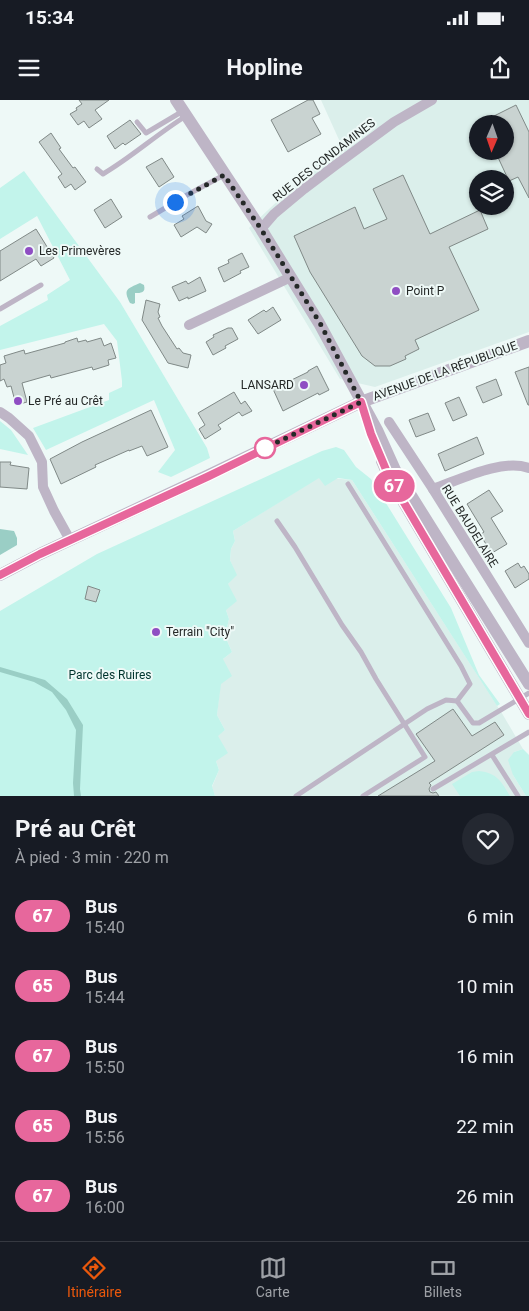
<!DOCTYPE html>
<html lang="fr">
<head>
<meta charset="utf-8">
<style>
	body { margin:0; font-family:Roboto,sans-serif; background:#242831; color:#f1f3f6; height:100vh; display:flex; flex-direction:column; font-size:19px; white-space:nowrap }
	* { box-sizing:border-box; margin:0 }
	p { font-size:16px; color:#9ea1a6 }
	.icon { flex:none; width:28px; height:28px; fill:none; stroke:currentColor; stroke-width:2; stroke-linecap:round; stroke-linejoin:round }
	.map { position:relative; height:696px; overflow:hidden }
	.side { display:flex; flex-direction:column; background:#171b24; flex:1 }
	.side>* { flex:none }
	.badge { padding:0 10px; border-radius:16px; font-size:18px; line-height:32px }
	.needle { width:32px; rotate:182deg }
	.fabs { position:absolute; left:469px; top:15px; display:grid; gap:10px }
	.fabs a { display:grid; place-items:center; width:45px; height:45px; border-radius:50%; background:#171b24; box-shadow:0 1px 4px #0004; font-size:25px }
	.you { position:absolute; width:25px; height:25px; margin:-12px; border:4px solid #fff; border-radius:50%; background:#1a73e8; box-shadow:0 0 0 8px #1a73e833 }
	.map>.badge { position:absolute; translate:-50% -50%; box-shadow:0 0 0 2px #fff }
	.round { display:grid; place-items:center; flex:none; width:52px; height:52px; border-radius:26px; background:#242831 }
	.headline { display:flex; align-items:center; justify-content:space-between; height:85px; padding:0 15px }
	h1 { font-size:24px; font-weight:700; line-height:38px }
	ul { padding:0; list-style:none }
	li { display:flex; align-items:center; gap:15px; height:70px; padding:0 15px }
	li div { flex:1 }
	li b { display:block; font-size:19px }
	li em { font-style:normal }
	li .badge { min-width:55px; font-weight:700; text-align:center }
	.status { display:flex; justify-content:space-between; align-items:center; height:35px; padding:0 25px; background:#171b24; direction:ltr }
	.status svg { height:14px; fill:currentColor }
	header { display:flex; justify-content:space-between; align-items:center; height:65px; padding:0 15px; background:#171b24; font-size:22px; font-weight:700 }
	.tabs { display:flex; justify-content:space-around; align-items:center; height:70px; border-top:1px solid #363941; background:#171b24; font-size:14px; color:#9ea1a6 }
	.tabs a { display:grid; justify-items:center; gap:2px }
	.tabs .on { color:#ea580c }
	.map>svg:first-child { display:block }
</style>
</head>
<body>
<div class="status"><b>15:34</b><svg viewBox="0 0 49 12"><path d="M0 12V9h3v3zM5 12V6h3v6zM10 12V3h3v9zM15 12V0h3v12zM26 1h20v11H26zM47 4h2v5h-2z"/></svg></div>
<header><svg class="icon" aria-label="menu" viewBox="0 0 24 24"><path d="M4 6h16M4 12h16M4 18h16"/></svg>Hopline<svg class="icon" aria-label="share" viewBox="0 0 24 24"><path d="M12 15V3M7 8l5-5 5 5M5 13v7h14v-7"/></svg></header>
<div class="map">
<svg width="529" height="696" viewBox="0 0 529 696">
	<rect width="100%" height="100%" fill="#eef9f7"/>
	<g fill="#dbefeb" fill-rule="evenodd">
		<path d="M321 0H529V232L375 287 340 279 249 128 340 42ZM478 24H505V51H478ZM478 79H505V106H478Z"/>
		<path d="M319 377 352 380 503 615 523 649 514 652 513 675 526 696H215L212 687 219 670 216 661 217 636 225 630 217 615 223 559 232 552 225 536 229 519 226 510 228 484 236 475 230 460 231 449 235 441 233 431Z"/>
	</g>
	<g fill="#c2f4eb">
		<path d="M24 71 120 202 207 348 210 358 171 377 158 372 175 350 154 300 46 350 33 328 109 300V293L122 287V281L117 241 104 224 0 250V226L48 200 47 195 70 180 37 116 0 139V88Z"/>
		<path d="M0 321 11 330 28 355 0 349Z"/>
		<path d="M336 347 344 350 356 367 371 379 451 508 479 575 500 604 497 606 352 380 338 378 325 386 319 378 233 431 235 441 231 449 230 460 237 475 228 484 237 501 226 510 229 519 225 536 232 552 223 559 232 576 221 584 217 615 225 630 218 636 228 653 216 661 219 670 212 686 215 696H0V511L97 454 322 351Z"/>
		<path d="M523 649 529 655V696H526L513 675 508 660 514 652Z"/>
		<path d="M479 671C497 673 501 681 510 696H460L452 684 472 672Z"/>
	</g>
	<g fill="#9acec5">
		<path d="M140 183 144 185C146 193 141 193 135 193V203L133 204 130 203C123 189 127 189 140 183Z"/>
		<path d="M0 429 14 431 17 438V445L0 455Z"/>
		<path d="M0 567 45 580 67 599 83 625 80 689 81 696H74L73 683 76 630 66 610 52 592 34 582 0 572Z"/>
	</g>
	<g fill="#c9d3d1" stroke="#808987">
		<path d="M79 0H109L95 10 102 19 89 28 84 21 78 25 70 14 77 10 76 8 82 4Z"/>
		<path d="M308 0H313L320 14 312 18 321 34 288 52 271 20Z"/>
		<path d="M516 5 529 32V98L518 77 509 81 495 51H505V24H478Z"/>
		<path d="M130 20 141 34 125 45 123 43 115 49 107 36Z"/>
		<path d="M51 33 61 48 59 49 73 68 75 67 86 82 75 90 71 84 65 88 58 77 62 74 39 42Z"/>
		<path d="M162 58 174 77 159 87 146 67Z"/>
		<path d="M403 75 430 134 480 110 488 129 449 147 479 210 415 240 419 249 405 256 406 259 390 266H375L362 256 310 172 294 136 355 107 364 129 387 119 373 89Z"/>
		<path d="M111 99 122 117 105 128 94 110Z"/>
		<path d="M198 106 206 121 212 124 206 133 197 127 181 137 174 125 184 119 182 116Z"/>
		<path d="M36 129 54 158 41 166 36 159 0 181V151Z"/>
		<path d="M242 153 249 167 240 171 241 173 224 182 218 168 229 163 228 160Z"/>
		<path d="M200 177 206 191 188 199V197L179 201 172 187 186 181 188 184Z"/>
		<path d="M146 200 160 204 158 212 160 217 158 218 162 226 177 249 179 248 183 253 191 255 188 268 168 263 142 220Z"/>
		<path d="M273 207 281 220 258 234 248 220 264 210 266 212Z"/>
		<path d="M228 228H232L238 239 225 246 226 248 213 255 206 242 214 237 213 235Z"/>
		<path d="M77 238 78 242 86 240 87 242 101 238 104 246 111 243 116 258 108 260 109 265 93 270 92 267 51 278 50 275 22 283 27 302 16 305 11 286 7 287 4 279 0 281V265L6 263 4 256 24 250 25 254 65 243V242Z"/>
		<path d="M317 266 329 290 319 295 318 293 283 311 273 289 308 272V271Z"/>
		<path d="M529 267V305H528L515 272Z"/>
		<path d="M496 279 502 295 483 303 476 287Z"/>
		<path d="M234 292 241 304 245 301 252 311 242 316 239 312 218 325 221 329 205 339 199 329 205 325 198 313Z"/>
		<path d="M459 297 467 315 453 321 445 303Z"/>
		<path d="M151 310 168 347 147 356 142 346 129 351V350L95 365 96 367 61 384 50 359 82 342Z"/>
		<path d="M428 313 435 330 416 337 409 320Z"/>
		<path d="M477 337 484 354 445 371 438 354Z"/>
		<path d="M0 362H11L10 365 29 368 27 389 0 387Z"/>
		<path d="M489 390 503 411 491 418 507 444 492 453 480 435 484 432 467 404Z"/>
		<path d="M518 463 521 468 524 466 529 474V479L515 488 505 471Z"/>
		<path d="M88 486 100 490 96 502 85 499Z"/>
		<path d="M453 609 472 636 495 622 504 635 429 683 431 685 429 689 430 692 433 693 436 692 439 696H378L435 661 416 634Z"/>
	</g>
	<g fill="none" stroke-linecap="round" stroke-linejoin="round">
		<g stroke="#beb5c6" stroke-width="5">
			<path d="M137 22 146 33 183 11"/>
			<path d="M97 69 103 74C132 57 157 34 186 16"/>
			<path d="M150 117 187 95 224 75"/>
			<path d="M0 209 41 185"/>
			<path d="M277 421 295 447 342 525 361 552 376 579 425 657 363 696"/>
			<path d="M457 601 473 623H479L529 593"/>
			<path d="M492 655 518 696"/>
			<path d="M433 689 529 632"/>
			<path d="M296 696 427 609 446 600 457 601 470 584 461 566 348 384"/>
		</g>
		<g stroke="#beb5c6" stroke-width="10">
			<path d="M261 129 274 114 304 89 333 67 394 22 432 0"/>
			<path d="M189 225 291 177"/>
			<path d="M0 312 9 318 29 336 42 362 43 387 54 411 70 440"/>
			<path d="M389 322 433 389 529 543"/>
			<path d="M433 389C459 380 502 358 529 368"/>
		</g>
		<g stroke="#beb5c6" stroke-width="12">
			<path d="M176 0 261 129 319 223 377 330 395 370 529 584"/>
			<path d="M382 361 390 379 529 614"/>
			<path d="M0 475 40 454 209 375 361 302 529 241"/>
		</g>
	</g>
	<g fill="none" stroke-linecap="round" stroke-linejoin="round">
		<defs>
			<path id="line" d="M0 475 40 454 209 376 361 302 371 334 390 379 529 614"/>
		</defs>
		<use href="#line" stroke="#fff" stroke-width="11"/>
		<use href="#line" stroke="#e7679c" stroke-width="8"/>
		<path stroke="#252928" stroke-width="5" stroke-dasharray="0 9" d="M175 102 224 75 261 129 320 223 361 302 265 348"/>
	</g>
	<g fill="#8f4ec3" stroke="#eef9f7" stroke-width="2">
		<circle cx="29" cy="151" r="5"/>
		<circle cx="396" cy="191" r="5"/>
		<circle cx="304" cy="285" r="5"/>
		<circle cx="18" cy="301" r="5"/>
		<circle cx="156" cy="532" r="5"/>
	</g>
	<circle fill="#fff" stroke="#e7679c" stroke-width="2.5" cx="265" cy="348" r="10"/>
	<g text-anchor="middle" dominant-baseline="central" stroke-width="4" stroke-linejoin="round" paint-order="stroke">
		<g font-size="12" fill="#252928" stroke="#eef9f7">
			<text transform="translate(324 60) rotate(-38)">RUE DES CONDAMINES</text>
			<text transform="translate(445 271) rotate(-20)">AVENUE DE LA RÉPUBLIQUE</text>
			<text transform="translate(470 426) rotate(58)">RUE BAUDELAIRE</text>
		</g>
		<g font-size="12" fill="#252928" stroke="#eef9f7" text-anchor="start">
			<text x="39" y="151">Les Primevères</text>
			<text x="406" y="191">Point P</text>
			<text x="294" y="285" text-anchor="end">LANSARD</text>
			<text x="28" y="301">Le Pré au Crêt</text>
			<text x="166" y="532">Terrain "City"</text>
		</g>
		<g font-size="12" fill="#01342e" stroke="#eef9f7">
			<text x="110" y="575">Parc des Ruires</text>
		</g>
	</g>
</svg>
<div class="fabs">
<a><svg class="needle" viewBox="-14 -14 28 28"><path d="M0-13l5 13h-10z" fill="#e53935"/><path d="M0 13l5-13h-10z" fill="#9ea1a6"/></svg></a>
<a><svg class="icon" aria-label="layers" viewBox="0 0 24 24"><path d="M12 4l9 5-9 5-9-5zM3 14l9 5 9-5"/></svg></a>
</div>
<div class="you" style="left:175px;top:102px"></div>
<b class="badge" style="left:394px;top:386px;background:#e7679c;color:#fff">67</b>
</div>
<section class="side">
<div class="headline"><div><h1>Pré au Crêt</h1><p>À pied · 3 min · 220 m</p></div><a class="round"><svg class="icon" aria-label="heart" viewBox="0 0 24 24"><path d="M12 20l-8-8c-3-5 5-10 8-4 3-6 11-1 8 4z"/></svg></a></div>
<ul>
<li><span class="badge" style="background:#e7679c;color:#fff">67</span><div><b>Bus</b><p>15:40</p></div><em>6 min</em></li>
<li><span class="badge" style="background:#e7679c;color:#fff">65</span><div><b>Bus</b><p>15:44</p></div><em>10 min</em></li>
<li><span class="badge" style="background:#e7679c;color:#fff">67</span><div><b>Bus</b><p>15:50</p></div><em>16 min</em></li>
<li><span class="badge" style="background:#e7679c;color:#fff">65</span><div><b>Bus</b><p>15:56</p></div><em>22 min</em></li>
<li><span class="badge" style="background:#e7679c;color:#fff">67</span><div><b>Bus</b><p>16:00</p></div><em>26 min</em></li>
</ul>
</section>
<nav class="tabs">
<a class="on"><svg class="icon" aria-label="directions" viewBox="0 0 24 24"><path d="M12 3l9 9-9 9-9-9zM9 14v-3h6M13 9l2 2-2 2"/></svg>Itinéraire</a>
<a><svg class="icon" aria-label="map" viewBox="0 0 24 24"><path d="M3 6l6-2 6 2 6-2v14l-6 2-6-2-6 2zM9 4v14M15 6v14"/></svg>Carte</a>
<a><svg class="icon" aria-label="tickets" viewBox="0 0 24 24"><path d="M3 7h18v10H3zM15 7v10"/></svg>Billets</a>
</nav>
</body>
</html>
